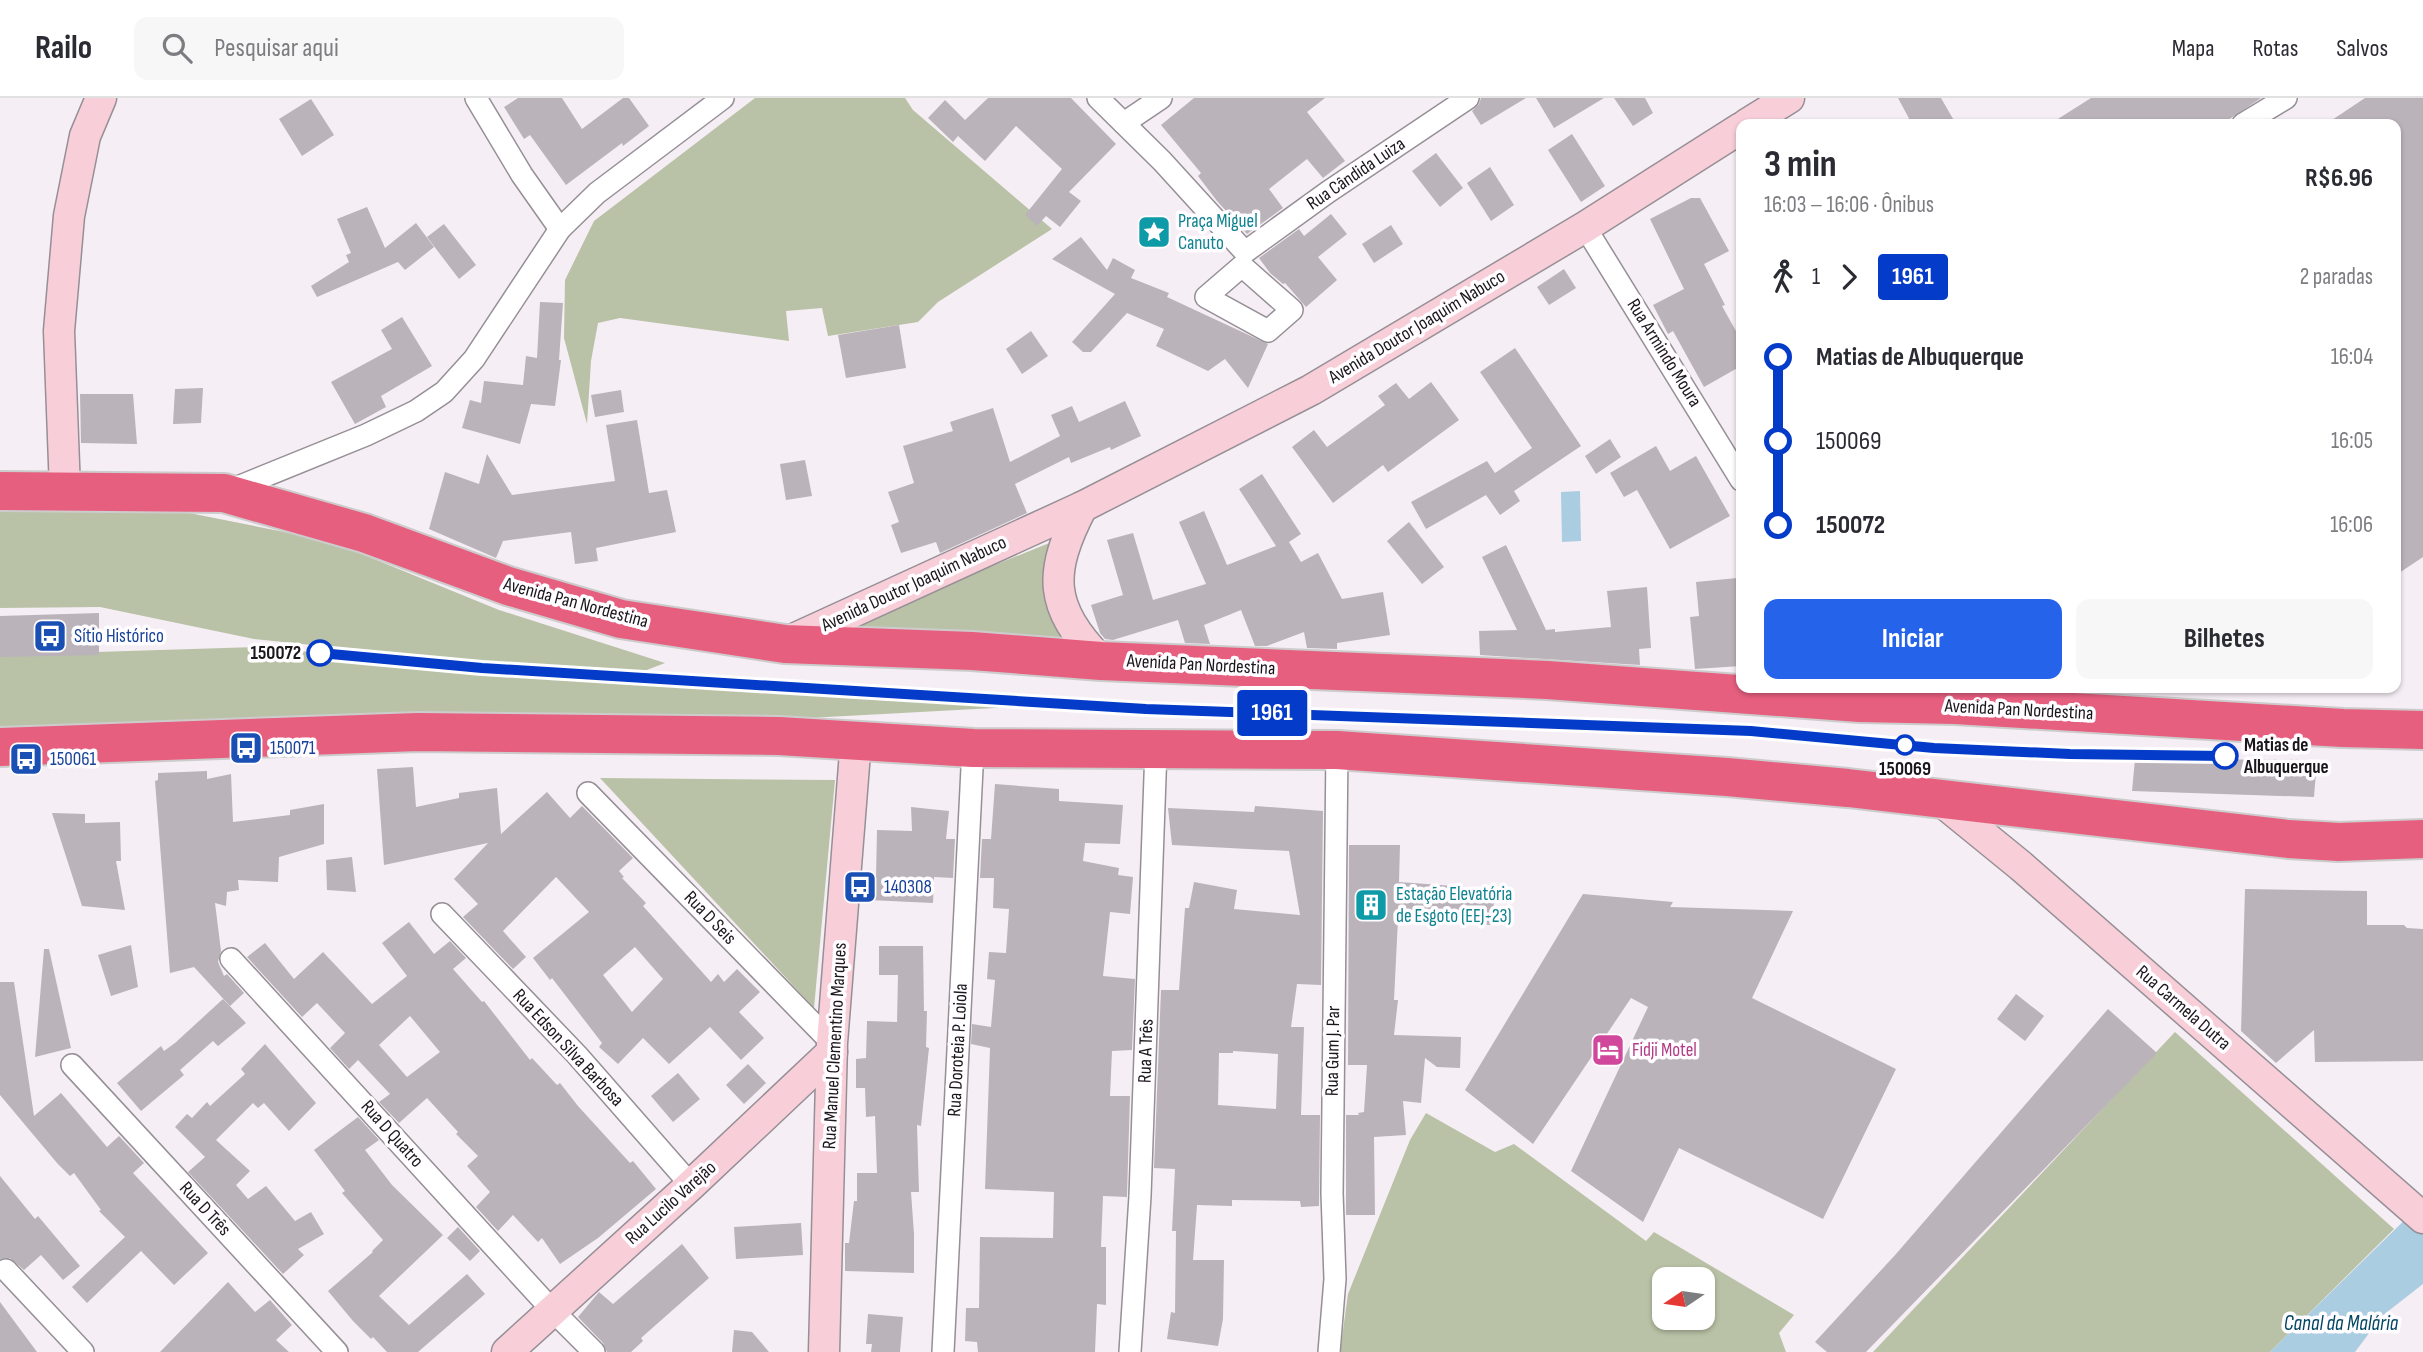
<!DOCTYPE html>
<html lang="pt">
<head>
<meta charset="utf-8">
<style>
	body { margin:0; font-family:"Sofia Sans Condensed",sans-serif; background:#f7f7f7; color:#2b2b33; height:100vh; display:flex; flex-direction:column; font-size:26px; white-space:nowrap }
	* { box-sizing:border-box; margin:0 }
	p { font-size:23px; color:#7c7c81 }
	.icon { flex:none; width:38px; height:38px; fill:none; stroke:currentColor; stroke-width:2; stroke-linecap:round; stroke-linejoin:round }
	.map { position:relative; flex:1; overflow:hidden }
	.side { position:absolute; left:1736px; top:21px; width:665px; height:574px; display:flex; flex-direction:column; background:#fff; border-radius:14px; box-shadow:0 2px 5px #0004 }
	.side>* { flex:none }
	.badge { padding:0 14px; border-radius:5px; font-size:24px; line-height:46px }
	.needle { width:46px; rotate:257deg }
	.tools { position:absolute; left:1652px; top:1169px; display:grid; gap:14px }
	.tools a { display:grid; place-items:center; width:63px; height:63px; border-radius:14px; background:#fff; box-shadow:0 2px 5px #0004; font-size:35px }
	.map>.badge { position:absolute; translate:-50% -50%; box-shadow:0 0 0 4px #fff }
	.legs { display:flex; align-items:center; gap:10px; height:77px; padding:0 28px; font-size:23px }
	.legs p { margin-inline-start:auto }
	.head { display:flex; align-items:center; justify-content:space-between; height:119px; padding:0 28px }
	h1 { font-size:38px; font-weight:700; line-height:52px }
	.cta { display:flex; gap:14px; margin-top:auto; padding:14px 28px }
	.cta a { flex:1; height:80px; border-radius:14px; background:#2563eb; color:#fff; font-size:28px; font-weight:700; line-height:80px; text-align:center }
	.cta a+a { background:#f7f7f7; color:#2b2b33 }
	ul { padding:0 28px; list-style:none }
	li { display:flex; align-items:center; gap:24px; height:84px; font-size:26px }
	li i { display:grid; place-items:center; width:10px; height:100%; margin:0 9px; background:currentColor }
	li i::after { content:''; width:18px; height:18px; margin:-9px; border:5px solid; border-radius:50%; background:#fff }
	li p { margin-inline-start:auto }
	li:first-child i { background:linear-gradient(#0000 50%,currentColor 0) }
	li:last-child i { background:linear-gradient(currentColor 50%,#0000 0) }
	header { display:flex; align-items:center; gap:42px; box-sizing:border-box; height:98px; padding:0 35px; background:#fff; border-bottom:2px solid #e1e1e2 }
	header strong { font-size:33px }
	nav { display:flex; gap:38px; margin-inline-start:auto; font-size:24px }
	.search { width:490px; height:63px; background:#f7f7f7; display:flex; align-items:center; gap:18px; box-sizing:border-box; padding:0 24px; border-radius:14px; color:#7c7c81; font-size:26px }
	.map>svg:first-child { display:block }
</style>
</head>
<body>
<header>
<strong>Railo</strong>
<div class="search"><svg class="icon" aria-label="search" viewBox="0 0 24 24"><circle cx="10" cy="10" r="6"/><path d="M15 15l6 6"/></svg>Pesquisar aqui</div>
<nav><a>Mapa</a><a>Rotas</a><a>Salvos</a></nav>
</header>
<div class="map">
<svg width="2423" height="1254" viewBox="0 0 2423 1254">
	<rect width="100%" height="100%" fill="#f6eef5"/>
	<g fill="#b9c2a6" fill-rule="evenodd">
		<path d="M755 0H905L913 12 1052 131 938 204 918 224 828 238 822 210 786 213 789 243 620 220 598 225 591 263 587 326 564 240 565 182 594 123Z"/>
		<path d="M154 408 330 443 499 512 665 565 639 575 398 556 254 541 100 509 0 510V411Z"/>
		<path d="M1069 437 1076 554 834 532Z"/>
		<path d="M256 549 521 573 1070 606 736 624 0 639V557Z"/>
		<path d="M600 680 835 682 814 910Z"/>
		<path d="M2175 934 2394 1131 2270 1254H1873Z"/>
		<path d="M1426 1015 1495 1054 1514 1046 1646 1143 1654 1134 1794 1217 1779 1235 1786 1254H1340L1348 1196 1410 1042ZM1664 1181H1703V1220H1664Z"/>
	</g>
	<g fill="#aacde2">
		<path d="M1580 393 1581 443 1562 444 1561 394Z"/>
		<path d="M2423 1104V1186L2382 1218 2355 1254H2270Z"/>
	</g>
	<g fill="#bab3ba" fill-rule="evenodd">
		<path d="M518 0H562L582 31 623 0H629L649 28 623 48 622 45 566 87 530 37 524 41 504 9Z"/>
		<path d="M988 0H1071L1116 46 1069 94 1081 103 1060 129 1046 118 1037 128 1025 117 1062 71 1016 28 985 63 958 38 953 44 928 20 945 2 965 22Z"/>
		<path d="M1194 0H1325L1307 14 1345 63 1323 80 1307 61 1269 91 1283 110 1247 136 1217 103 1198 78 1201 75 1161 27Z"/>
		<path d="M1481 0H1526L1481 27 1472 13 1479 6Z"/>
		<path d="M1536 0H1604L1554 30Z"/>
		<path d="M1614 0H1645L1653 15 1633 28Z"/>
		<path d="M1898 0H1941L1956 26H1912Z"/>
		<path d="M2091 0H2261L2222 26H2050Z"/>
		<path d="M2365 0H2423V459L2396 477V26H2326Z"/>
		<path d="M311 1 334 37 302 58 279 21Z"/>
		<path d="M1572 36 1605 88 1581 104 1548 52Z"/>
		<path d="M1436 55 1463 90 1440 109 1412 73Z"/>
		<path d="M1490 69 1514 107 1491 123 1467 85Z"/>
		<path d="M1691 100H1700L1729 153 1704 166 1725 207 1722 208 1741 242V268L1704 289 1673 233 1668 236 1653 207 1684 191 1650 121Z"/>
		<path d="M367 109 385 150 416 125 434 149 405 172 398 164 317 199 311 188 349 164 346 157 351 155 337 121Z"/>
		<path d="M1331 116 1347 136 1318 159 1337 182 1306 209 1285 185 1283 186 1270 175 1259 160 1299 131 1304 138Z"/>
		<path d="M444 126 476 167 459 181 427 139Z"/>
		<path d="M1391 127 1403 146 1374 165 1362 146Z"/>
		<path d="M1081 139 1107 172 1113 160 1135 172 1131 180 1169 195 1167 199 1268 246 1248 290 1225 261 1208 273 1156 248 1164 231 1127 215 1091 254H1083L1072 244 1115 196 1052 161Z"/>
		<path d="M1564 171 1576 190 1549 207 1537 189Z"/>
		<path d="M540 204 563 205 559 262H561L555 308 531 306 520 346 462 330 470 302 481 305 484 283 523 287 526 258 537 260Z"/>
		<path d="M402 219 432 268 381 298 386 309 355 326 331 284 392 251 381 232Z"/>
		<path d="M899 227 906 270 846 280 838 237Z"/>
		<path d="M1031 233 1048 258 1022 276 1006 251Z"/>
		<path d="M1515 250 1581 348 1514 393 1520 403 1500 417 1486 397 1426 431 1411 404 1487 363 1495 375 1532 350 1480 274Z"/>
		<path d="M1431 284 1459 322 1388 374 1383 367 1333 405 1292 349 1314 332 1327 349 1385 307 1378 298 1396 285 1409 301Z"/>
		<path d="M203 290 201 325 173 326 175 291Z"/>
		<path d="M621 292 624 314 595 319 591 297Z"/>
		<path d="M80 296H133L137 346 81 345Z"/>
		<path d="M1125 303 1141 338 1111 352 1110 349 1071 365 1069 359 1015 386 1027 415 940 455 936 444 901 455 891 427 899 424 888 394 914 385 903 348 953 333 950 324 993 310 1010 364 1060 338 1051 317 1072 308 1079 324Z"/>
		<path d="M637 322 649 395 667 392 676 434 596 450 598 463 575 466 571 434 503 443 496 460 429 431 445 374 479 386 487 356 512 397 615 383 606 327Z"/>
		<path d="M1610 341 1621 359 1596 376 1585 358Z"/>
		<path d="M1656 348 1670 373 1696 358 1730 418 1670 451 1637 392 1624 399 1610 375Z"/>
		<path d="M805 362 812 398 786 402 780 366Z"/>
		<path d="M1262 376 1301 436 1289 444 1301 464 1318 455 1342 501 1383 494 1390 537 1337 545V551L1307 550 1304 534 1267 548H1255L1241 512 1204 527 1210 546 1185 545 1178 522 1113 542 1105 541 1100 535 1091 507 1123 497 1107 442 1133 435 1153 502 1206 486 1179 424 1204 413 1227 467 1276 448 1239 391Z"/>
		<path d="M1409 424 1444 469 1422 486 1387 443Z"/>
		<path d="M1506 447 1546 532 1555 531V534L1611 529 1607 493 1647 489 1651 550 1639 551 1640 567 1480 557 1479 533 1517 532 1482 459Z"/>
		<path d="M1737 480 1741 525V568L1695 571 1690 519 1699 518 1696 484Z"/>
		<path d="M99 515V557L0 559V518Z"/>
		<path d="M2135 661 2317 662 2314 699 2132 693Z"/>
		<path d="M413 669 416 709 459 700V695L497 690 501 736 547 694 570 720 582 708 633 760 619 773 624 779 622 780 646 805 643 808 711 884 718 876 724 884 737 871 760 894 739 914 764 940 741 962 710 929 669 966 643 940 618 966 599 949 602 945 552 880 550 882 533 860 589 814 556 779 503 833 526 859 513 871 463 819 478 806 454 781 488 745 384 767 377 671ZM635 849 663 881 632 914 603 877Z"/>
		<path d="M207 673V681L231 676 233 724 290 717V712L324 706V746L279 759 278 784 238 782 239 792 227 794 226 808 215 805 221 853 218 864 224 878 227 876 244 895 230 908 194 869 170 875 155 683 158 682V675Z"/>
		<path d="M995 686 1059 691V703L1123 707 1120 746 1085 745 1083 763 1119 770 1118 777 1133 779 1130 816 1110 814 1103 878 1135 881 1132 952 1112 953 1110 998H1130L1127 1097V1099L1103 1098 1101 1149H1106V1207L1097 1206 1095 1254H978L977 1244 965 1243 966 1210H979L980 1139 1053 1140 1054 1094 985 1091 990 950 971 946 972 926 991 929 995 882 987 881 989 854 1006 855 1009 811 993 810 994 780H980L982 741H991Z"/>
		<path d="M1255 708 1323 713 1321 887 1297 886 1291 929H1304L1301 1017H1320L1319 1108 1301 1109 1300 1103 1232 1102V1108L1197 1107 1193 1162H1224L1223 1221 1218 1248 1167 1241 1171 1214 1175 1215 1176 1133H1172L1175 1071 1154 1070 1161 892H1179L1185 810H1189L1194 784 1237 792 1234 811 1300 817 1289 753 1172 747 1168 710 1254 714ZM1233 953 1278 956 1276 1011 1218 1007 1219 955H1233Z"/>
		<path d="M911 709 949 713 946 741H955L953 780 934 779 933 805 869 802 870 780H876L877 732 912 733Z"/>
		<path d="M52 715 85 716V725L120 724 121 763H116L125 812 82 808Z"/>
		<path d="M1349 747H1400L1399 784 1495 791 1492 827 1398 821 1394 902H1398L1394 937 1461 939 1460 970 1437 969 1425 960 1421 1005 1403 1003 1406 1037 1374 1039 1375 1117H1346V1017H1359L1358 1015 1364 1014 1367 967H1348Z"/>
		<path d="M352 759 356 794 327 792 326 762Z"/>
		<path d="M2245 791 2367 793V827H2404L2407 830 2423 831V963L2315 964 2314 932 2276 965 2241 933Z"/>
		<path d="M1583 796 1673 804 1670 809 1793 813 1752 900 1896 971 1823 1121 1679 1050 1643 1124 1571 1073 1648 909 1631 900 1533 1046 1465 992Z"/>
		<path d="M409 824 434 856 450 843 466 860 453 871 482 904 484 903 530 962 532 960 557 987 560 985 578 1008 630 1065 633 1063 656 1091 598 1140 560 1166 542 1140 538 1144 513 1117 498 1133 476 1109 490 1094 467 1068 478 1058 456 1036 458 1034 427 1000 399 1025 379 1004 390 996 358 962 349 971 330 950 345 935 317 905 302 919 247 859 265 845 294 881 323 854 372 906 407 878 382 845ZM410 918 440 954 407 979 379 947Z"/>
		<path d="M131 847 138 889 111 898 98 857Z"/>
		<path d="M879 848H923L924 913H927L926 949 929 950 921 1028 917 1027 919 1094H911L914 1136V1175L845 1173V1145H849L854 1103H857V1075H877L875 1018 866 1019 865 990H856V961L866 960 867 923 897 924 898 877H879Z"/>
		<path d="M44 851H49L71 950 35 959Z"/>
		<path d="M0 884H14L34 1018 61 995 107 1049 119 1038 144 1065 133 1075 208 1155 174 1187 141 1153 87 1205 72 1189 125 1139 99 1113 101 1112 74 1075 70 1078 57 1065 0 997Z"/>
		<path d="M2016 896 2044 918 2025 943 1997 921Z"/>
		<path d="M223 901 246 925 218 948 213 943 180 972 184 977 141 1013 117 985 161 948 164 953 175 945Z"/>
		<path d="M2108 911 2157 955 1866 1254H1827L1815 1244 1896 1156Z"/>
		<path d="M265 946 316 1005 289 1033 264 1005 258 1010 253 1005 216 1042 250 1073 236 1087 248 1101 266 1088 295 1123 311 1114 324 1136 298 1151 304 1157 283 1176 188 1074 205 1059 175 1029 187 1016 192 1020 207 1004 210 1008 245 976 241 971Z"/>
		<path d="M748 966 766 985 744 1006 726 987Z"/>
		<path d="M678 975 700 1001 673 1024 651 998Z"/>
		<path d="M358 1019 379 1042 365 1052 392 1087 443 1137 379 1198 409 1227 467 1176 485 1196 418 1254H387L373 1239 371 1241 353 1223 328 1193 373 1154 372 1153 383 1142 342 1095 345 1093 314 1052Z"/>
		<path d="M0 1078 35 1121 38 1118 80 1168 63 1182 41 1157 24 1172 10 1160 0 1161Z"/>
		<path d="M801 1125 803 1157 736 1161 734 1129Z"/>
		<path d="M458 1129 480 1153 470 1163 447 1140Z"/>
		<path d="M682 1146 709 1180 641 1240 643 1243 631 1254H607L603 1245 578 1219 599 1194 613 1206Z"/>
		<path d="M228 1184 255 1214 270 1202 292 1227 276 1242 289 1254H160Z"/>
		<path d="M0 1204 37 1254H0Z"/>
		<path d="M868 1216 903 1219 900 1254H871L872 1246H866Z"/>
		<path d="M734 1232 752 1234 769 1254H732Z"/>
	</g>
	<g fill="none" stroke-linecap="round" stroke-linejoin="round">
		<defs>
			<g id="street">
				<path d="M476 0 522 77 560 131"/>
				<path d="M1098 0 1162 63 1245 154 1328 94 1468 0"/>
				<path d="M1124 25 1161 0"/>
				<path d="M2243 26 2286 0"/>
				<path d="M1585 129 1741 382"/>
				<path d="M1242 168 1292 212 1268 233 1206 199Z"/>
				<path d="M228 393 366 337 416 313 444 294 474 261 560 131 597 95 723 0"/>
				<path d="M588 695 832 945"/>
				<path d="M442 816 577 957 691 1087"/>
				<path d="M231 861 552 1212 594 1254"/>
				<path d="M72 967 337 1254"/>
				<path d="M6 1172 83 1254"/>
				<path d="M943 1254 973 650"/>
				<path d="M1130 1254 1140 1098 1156 651"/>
				<path d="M1329 1254 1335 1181 1332 1095 1337 652"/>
			</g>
			<g id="secondary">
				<path d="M1747 26 1789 0"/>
				<path d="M65 392 59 233 69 118 85 38 101 0"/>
				<path d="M1082 409C1048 475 1048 508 1101 563"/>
				<path d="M785 545 1082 409 1311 292 1585 129 1741 30"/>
				<path d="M1940 702 2021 768 2423 1120"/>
				<path d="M507 1254 691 1087 832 954"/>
				<path d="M824 1254 832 945 856 642"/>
			</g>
			<g id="highway">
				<path d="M0 393 224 395 364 435 508 488 621 521 785 546 972 553 1101 563 1547 582 1860 605 1955 607 2343 630 2423 632"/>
				<path d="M0 649 418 634 779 638 973 650 1337 652 1727 679 1848 690 2288 741 2339 744 2423 741"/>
			</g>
		</defs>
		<use href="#street" stroke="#968f96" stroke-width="24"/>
		<use href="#secondary" stroke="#968f96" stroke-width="33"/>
		<use href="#highway" stroke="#cdcccd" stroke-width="42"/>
		<use href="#street" stroke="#fff" stroke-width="21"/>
		<use href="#secondary" stroke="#f8cfd9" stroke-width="30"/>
		<use href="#highway" stroke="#e75f7f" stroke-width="38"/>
	</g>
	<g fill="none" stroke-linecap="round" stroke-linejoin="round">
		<defs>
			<path id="line-1" d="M320 555 482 570 1146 611 1751 633 1934 650 2070 656 2225 658"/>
		</defs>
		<use href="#line-1" stroke="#fff" stroke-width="16"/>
		<use href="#line-1" stroke="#043bc9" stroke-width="10"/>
	</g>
	<defs>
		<symbol id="sight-square" viewBox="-11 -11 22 22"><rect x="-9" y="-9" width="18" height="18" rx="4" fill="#0f9aa8" stroke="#fffdff"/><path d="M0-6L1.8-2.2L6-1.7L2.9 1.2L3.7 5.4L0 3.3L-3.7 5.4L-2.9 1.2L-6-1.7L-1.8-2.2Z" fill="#fff"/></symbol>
		<symbol id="bus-square" viewBox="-11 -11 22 22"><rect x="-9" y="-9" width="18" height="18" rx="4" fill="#1a4fb4" stroke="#fffdff"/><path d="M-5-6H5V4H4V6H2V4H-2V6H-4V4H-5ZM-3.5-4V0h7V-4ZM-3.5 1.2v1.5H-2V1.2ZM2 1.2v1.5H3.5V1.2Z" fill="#fff"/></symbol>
		<symbol id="building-square" viewBox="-11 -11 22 22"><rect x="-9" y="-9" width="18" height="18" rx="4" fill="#0f9aa8" stroke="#fffdff"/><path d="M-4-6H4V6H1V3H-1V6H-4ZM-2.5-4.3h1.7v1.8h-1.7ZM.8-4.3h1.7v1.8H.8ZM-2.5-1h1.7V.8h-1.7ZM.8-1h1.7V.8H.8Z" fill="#fff"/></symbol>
		<symbol id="hotel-square" viewBox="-11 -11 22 22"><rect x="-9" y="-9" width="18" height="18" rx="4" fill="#d1479c" stroke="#fffdff"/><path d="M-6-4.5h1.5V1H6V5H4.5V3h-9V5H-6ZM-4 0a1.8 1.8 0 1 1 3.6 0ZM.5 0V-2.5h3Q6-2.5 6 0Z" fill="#fff"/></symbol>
	</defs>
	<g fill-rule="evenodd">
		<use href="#sight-square" x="1135" y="115" width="38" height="38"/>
		<use href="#bus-square" x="31" y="519" width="38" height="38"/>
		<use href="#bus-square" x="227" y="631" width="38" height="38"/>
		<use href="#bus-square" x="7" y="642" width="38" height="38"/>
		<use href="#bus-square" x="841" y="770" width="38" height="38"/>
		<use href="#building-square" x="1352" y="788" width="38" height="38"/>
		<use href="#hotel-square" x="1589" y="933" width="38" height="38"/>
	</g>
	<g fill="#fff" stroke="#043bc9" stroke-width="3.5">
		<circle cx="320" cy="555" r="12"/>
		<circle cx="1905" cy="647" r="9"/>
		<circle cx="2225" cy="658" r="12"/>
	</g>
	<g text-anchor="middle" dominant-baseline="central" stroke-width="7" stroke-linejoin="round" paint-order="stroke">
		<g font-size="19" fill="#1a171a" stroke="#fffdff">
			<text transform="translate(1356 76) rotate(-34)">Rua Cândida Luiza</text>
			<text transform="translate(1417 229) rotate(-31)">Avenida Doutor Joaquim Nabuco</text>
			<text transform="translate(1664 255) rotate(58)">Rua Armindo Moura</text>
			<text transform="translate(914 486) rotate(-25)">Avenida Doutor Joaquim Nabuco</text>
			<text transform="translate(576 505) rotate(15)">Avenida Pan Nordestina</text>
			<text transform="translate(1201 567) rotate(3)">Avenida Pan Nordestina</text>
			<text transform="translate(2019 612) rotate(3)">Avenida Pan Nordestina</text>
			<text transform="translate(710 820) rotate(46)">Rua D Seis</text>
			<text transform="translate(2183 910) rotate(41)">Rua Carmela Dutra</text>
			<text transform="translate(835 948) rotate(-87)">Rua Manuel Clementino Marques</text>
			<text transform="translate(568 950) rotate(47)">Rua Edson Silva Barbosa</text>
			<text transform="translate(958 952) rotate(-87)">Rua Doroteia P. Loiola</text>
			<text transform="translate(1146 953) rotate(-88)">Rua A Três</text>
			<text transform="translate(1333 953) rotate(-89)">Rua Gum J. Par</text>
			<text transform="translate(392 1036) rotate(48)">Rua D Quatro</text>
			<text transform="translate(671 1105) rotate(-42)">Rua Lucilo Varejão</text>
			<text transform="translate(205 1111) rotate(47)">Rua D Três</text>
		</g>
		<g font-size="19" fill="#0d838f" stroke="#fffdff" text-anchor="start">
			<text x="1178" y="123">Praça Miguel<tspan x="1178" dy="22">Canuto</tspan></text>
			<text x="1396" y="796">Estação Elevatória<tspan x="1396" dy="22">de Esgoto (EEJ-23)</tspan></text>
		</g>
		<g font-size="19" fill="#164399" stroke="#fffdff" text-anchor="start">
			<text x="74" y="538">Sítio Histórico</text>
			<text x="270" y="650">150071</text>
			<text x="50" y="661">150061</text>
			<text x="884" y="789">140308</text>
		</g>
		<g font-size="19" font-weight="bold" fill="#1a171a" stroke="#fffdff" text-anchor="end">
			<text x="301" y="555">150072</text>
			<text x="2244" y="647" text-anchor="start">Matias de<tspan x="2244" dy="22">Albuquerque</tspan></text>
			<text x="1905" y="671" text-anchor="middle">150069</text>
		</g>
		<g font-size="19" fill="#b23c85" stroke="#fffdff" text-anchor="start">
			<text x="1632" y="952">Fidji Motel</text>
		</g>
		<g font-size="21" font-style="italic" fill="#014764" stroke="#fffdff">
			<text x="2341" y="1225">Canal da Malária</text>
		</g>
	</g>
</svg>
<div class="tools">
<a><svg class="needle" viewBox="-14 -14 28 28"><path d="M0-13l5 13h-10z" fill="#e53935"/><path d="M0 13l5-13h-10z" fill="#7c7c81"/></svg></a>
</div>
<b class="badge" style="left:1272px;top:615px;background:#043bc9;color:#fff">1961</b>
<section class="side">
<div class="head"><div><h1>3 min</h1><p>16:03 – 16:06 · Ônibus</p></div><b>R$6.96</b></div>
<div class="legs"><svg class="icon" aria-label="walk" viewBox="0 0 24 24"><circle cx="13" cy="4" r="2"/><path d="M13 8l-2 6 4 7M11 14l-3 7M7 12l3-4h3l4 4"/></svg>1<svg class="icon" aria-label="forward" viewBox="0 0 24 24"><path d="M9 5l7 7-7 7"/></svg><b class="badge" style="background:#043bc9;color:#fff">1961</b><p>2 paradas</p></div>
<ul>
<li><i style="color:#043bc9"></i><b>Matias de Albuquerque</b><p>16:04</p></li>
<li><i style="color:#043bc9"></i><span>150069</span><p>16:05</p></li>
<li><i style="color:#043bc9"></i><b>150072</b><p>16:06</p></li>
</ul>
<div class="cta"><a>Iniciar</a><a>Bilhetes</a></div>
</section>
</div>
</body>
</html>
